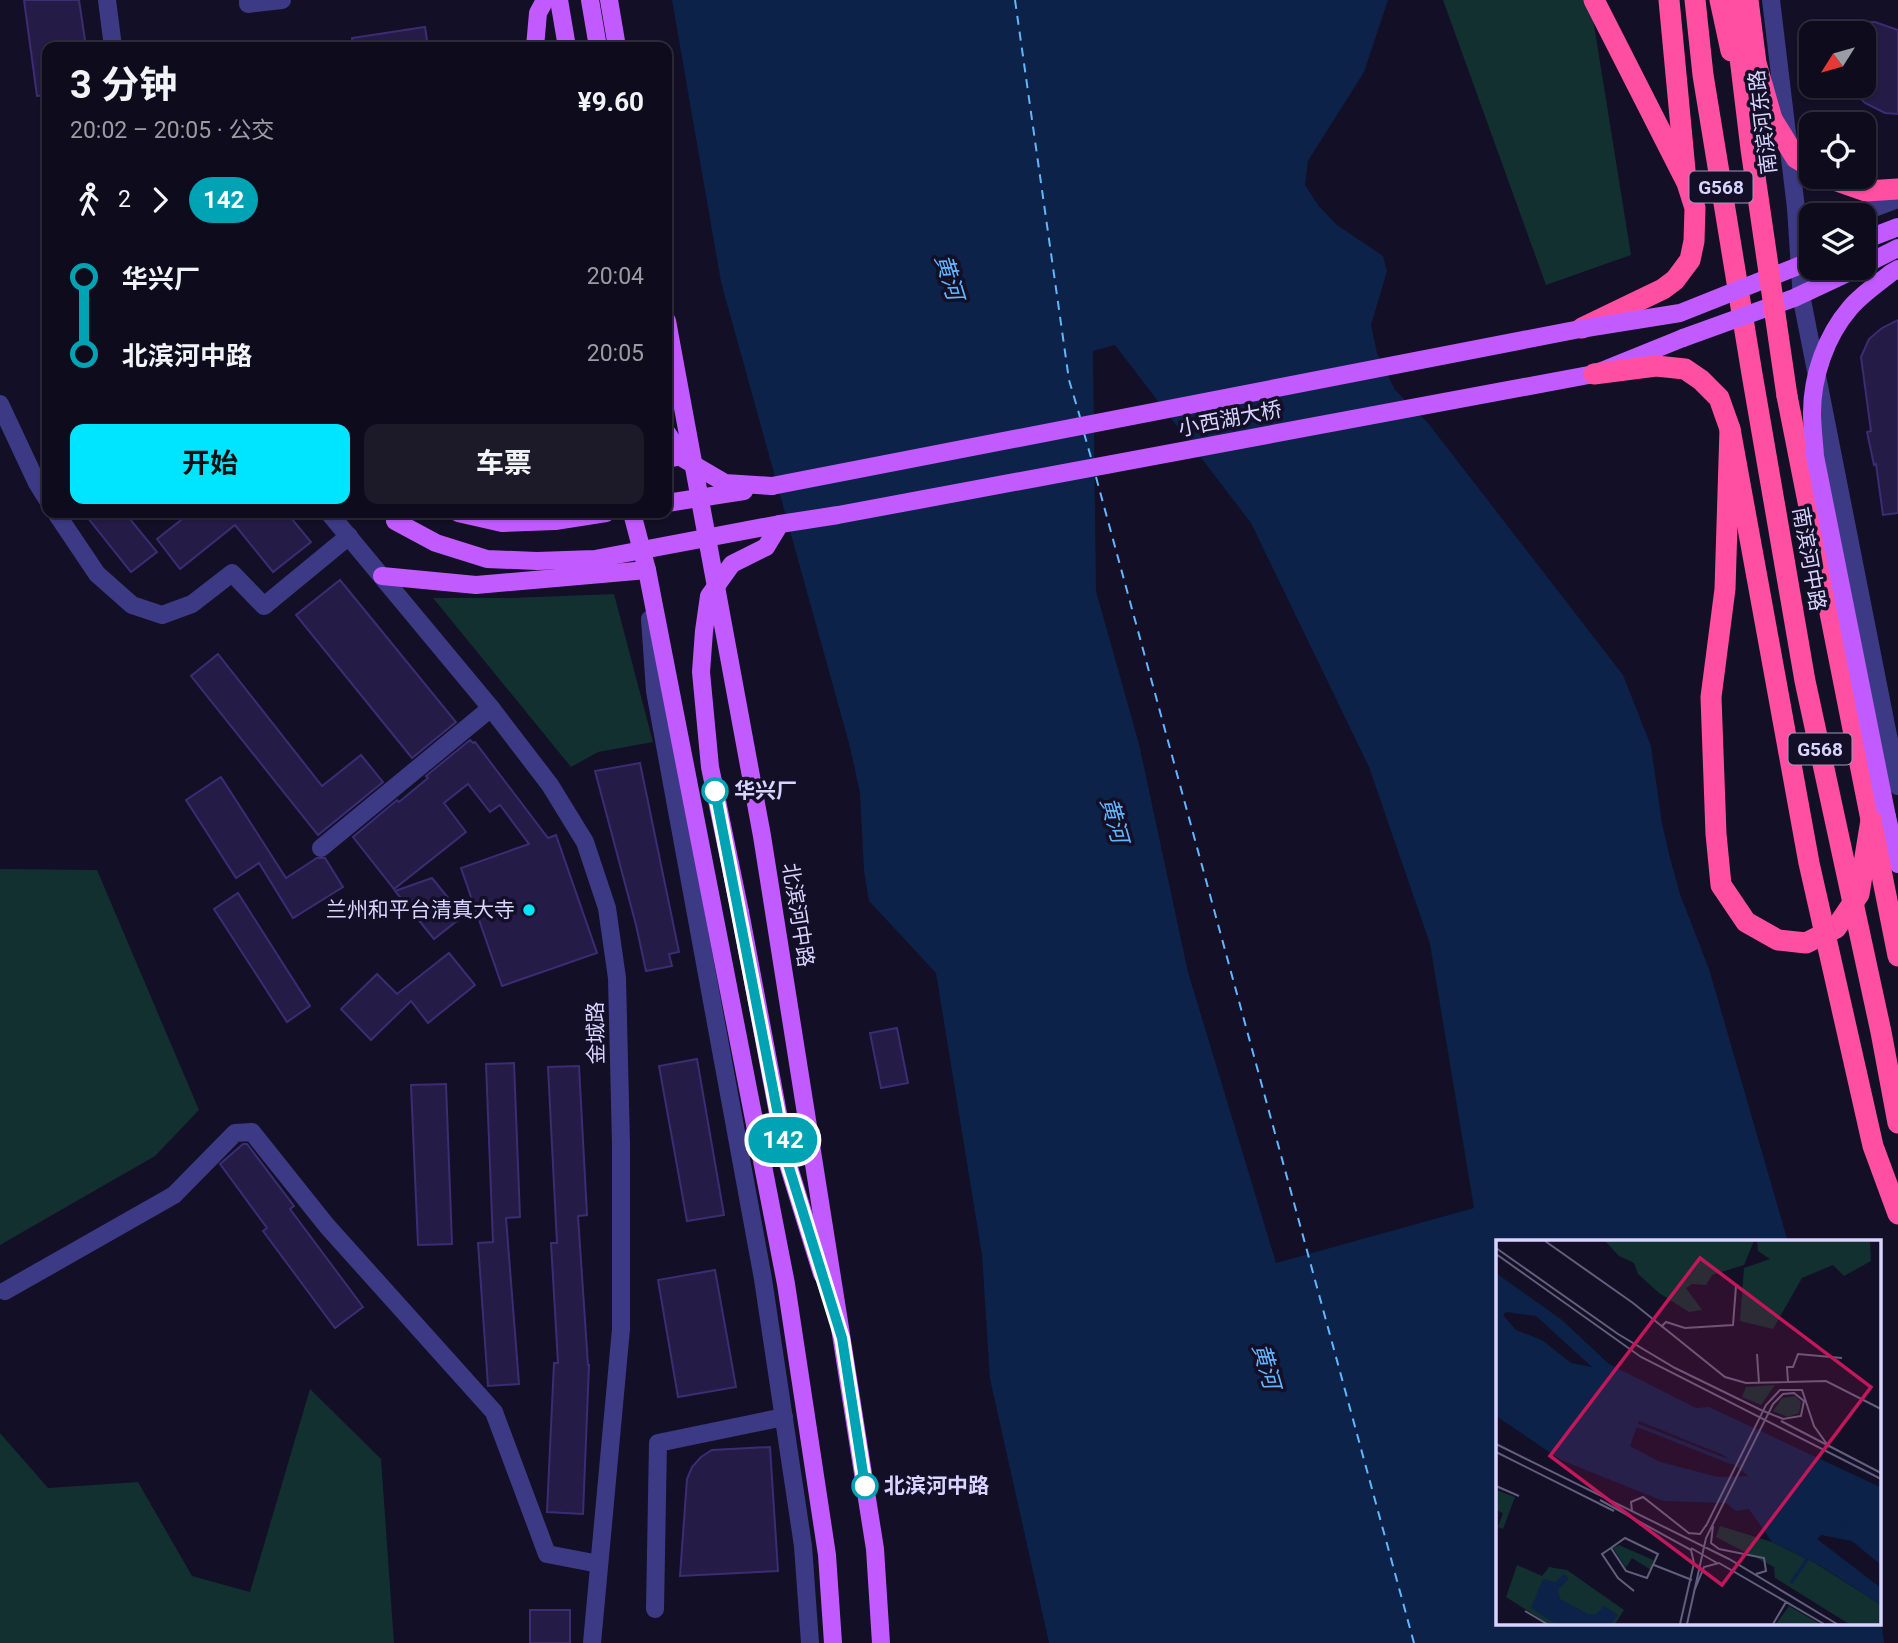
<!DOCTYPE html>
<html lang="zh">
<head>
<meta charset="utf-8">
<style>
	body { margin:0; font-family:Roboto,"Noto Sans SC",sans-serif; background:#1c1929; color:#f1f3f6; height:100vh; display:flex; flex-direction:column; font-size:26px; white-space:nowrap }
	* { box-sizing:border-box; margin:0 }
	p { font-size:23px; color:#9b9ba3 }
	.icon { flex:none; width:38px; height:38px; fill:none; stroke:currentColor; stroke-width:2; stroke-linecap:round; stroke-linejoin:round }
	.map { position:relative; flex:1; overflow:hidden }
	.side { position:absolute; left:42px; top:42px; width:630px; height:476px; display:flex; flex-direction:column; background:#0e0b1c; border-radius:14px; box-shadow:0 2px 5px #0004,0 0 0 2px #2e2b3b }
	.side>* { flex:none }
	.badge { padding:0 14px; border-radius:23px; font-size:24px; line-height:46px }
	.needle { width:46px; rotate:233deg }
	.fabs { position:absolute; left:1799px; top:21px; display:grid; gap:14px }
	.fabs a { display:grid; place-items:center; width:77px; height:77px; border-radius:14px; background:#0e0b1c; box-shadow:0 2px 5px #0004,0 0 0 2px #2e2b3b; font-size:35px }
	.map>.badge { position:absolute; translate:-50% -50%; box-shadow:0 0 0 4px #fff }
	.legs { display:flex; align-items:center; gap:10px; height:77px; padding:0 28px; font-size:23px }
	.legs p { margin-inline-start:auto }
	.overview { display:flex; align-items:center; justify-content:space-between; height:119px; padding:0 28px }
	h1 { font-size:38px; font-weight:700; line-height:52px }
	.primary-button { display:flex; gap:14px; margin-top:auto; padding:14px 28px }
	.primary-button a { flex:1; height:80px; border-radius:14px; background:#00e5ff; color:#111; font-size:28px; font-weight:700; line-height:80px; text-align:center }
	.primary-button a+a { background:#1c1929; color:#f1f3f6 }
	ul { padding:0 28px; list-style:none }
	li { display:flex; align-items:center; gap:24px; height:77px; font-size:26px }
	li i { display:grid; place-items:center; width:10px; height:100%; margin:0 9px; background:currentColor }
	li i::after { content:''; width:18px; height:18px; margin:-9px; border:5px solid; border-radius:50%; background:#0e0b1c }
	li p { margin-inline-start:auto }
	li:first-child i { background:linear-gradient(#0000 50%,currentColor 0) }
	li:last-child i { background:linear-gradient(currentColor 50%,#0000 0) }
	.map>svg:first-child { display:block }
</style>
</head>
<body>
<div class="map">
<svg width="1898" height="1643" viewBox="0 0 1898 1643">
	<rect width="100%" height="100%" fill="#130f26"/>
	<g fill="#12302f">
		<path d="M1443 0H1590L1631 255 1546 285Z"/>
		<path d="M614 594 653 742 598 752 571 767 433 598H511Z"/>
		<path d="M0 869 97 870 199 1110 155 1156 0 1245Z"/>
		<path d="M310 1389 381 1459 394 1643H0V1433L48 1488 138 1482 192 1576 250 1592Z"/>
	</g>
	<path fill="#0c2248" fill-rule="evenodd" d="M672 0H1388L1364 72 1308 161 1305 185 1318 205 1337 225 1383 256 1387 271 1371 325 1377 353 1395 390 1428 423 1623 675 1651 746 1662 823 1670 858 1680 894 1709 969 1788 1242H1497V1624H1879V1605L1884 1643H1049L990 1379 982 1255 936 973 869 901 864 871 860 793 850 747 721 282ZM1115 345 1251 523 1369 767 1430 944 1474 1208 1276 1263 1188 972 1139 744 1096 591 1093 351Z"/>
	<g fill="none" stroke-linecap="round" stroke-linejoin="round">
		<g stroke="#62b6ff" stroke-width="2" stroke-dasharray="9 7" stroke-linecap="butt">
			<path d="M1015 0 1069 380 1080 417"/>
			<path d="M1084 433 1092 461"/>
			<path d="M1096 477 1414 1643"/>
		</g>
	</g>
	<g fill="#241b47" stroke="#3b2d73" stroke-width="2">
		<path d="M24 0H79L86 47H47V95L37 96Z"/>
		<path d="M1864 22H1875L1898 30V114L1885 113 1865 103 1848 86H1864Z"/>
		<path d="M425 27 428 47H353L352 38Z"/>
		<path d="M1898 320V513L1883 515 1876 464 1874 465 1867 432 1871 431 1861 357 1869 339 1882 328Z"/>
		<path d="M84 513H125L157 552 131 572Z"/>
		<path d="M190 513H287L311 542 273 572 235 525 180 569 157 539Z"/>
		<path d="M340 580 456 722 412 758 296 615Z"/>
		<path d="M218 654 322 786 361 755 383 782 318 835 191 676Z"/>
		<path d="M470 740 473 743 475 742 548 838 556 835 597 953 502 986 461 868 529 844 500 805 490 812 468 784 444 803 466 832 394 889 353 837 397 800 399 802 428 778 426 776Z"/>
		<path d="M640 763 679 952 669 954 672 966 646 971 636 925 595 771Z"/>
		<path d="M221 777 286 878 317 858H325L343 887 293 918 259 863 236 878 186 800Z"/>
		<path d="M432 878 463 916 434 939 395 891Z"/>
		<path d="M238 893 310 1006 287 1022 214 909Z"/>
		<path d="M449 953 475 985 428 1023 411 1001 371 1040 341 1009 377 974 397 994Z"/>
		<path d="M897 1028 908 1083 881 1088 870 1033Z"/>
		<path d="M697 1059 724 1215 687 1221 659 1066Z"/>
		<path d="M514 1063 520 1217 506 1218 519 1384 488 1386 478 1243 493 1242 486 1064Z"/>
		<path d="M579 1066 587 1215 578 1216 588 1365H589L583 1514 547 1512 554 1363H558L551 1243H557L548 1067Z"/>
		<path d="M446 1084 452 1244 418 1245 411 1085Z"/>
		<path d="M243 1144H247L294 1206 290 1209 363 1307 335 1328 263 1231 267 1228 220 1164Z"/>
		<path d="M715 1270 736 1387 678 1397 658 1280Z"/>
		<path d="M770 1447 778 1571 680 1576 687 1479 692 1467 701 1457 712 1450Z"/>
		<rect x="530" y="1610" width="40" height="33"/>
	</g>
	<g fill="none" stroke-linecap="round" stroke-linejoin="round">
		<g stroke="#3d3a85" stroke-width="18">
			<path d="M107 0 113 47"/>
			<path d="M248 0V4L282 0"/>
			<path d="M1771 0 1796 208 1802 300 1898 786"/>
			<path d="M1855 215 1898 199"/>
			<path d="M0 404 37 483 47 499"/>
			<path d="M56 513 97 574 132 605 162 615 192 604 232 573 264 606 349 536"/>
			<path d="M329 513 491 708 550 785 585 842 607 908 617 978 621 1144V1329L592 1643"/>
			<path d="M650 619 655 691 763 1279 803 1546 810 1643"/>
			<path d="M321 848 491 708"/>
			<path d="M5 1291 174 1195 235 1133 252 1132 327 1226 494 1412 547 1554 599 1564"/>
			<path d="M655 1609 658 1443 784 1417"/>
		</g>
		<g stroke="#c25bff" stroke-width="18">
			<path d="M559 0 567 47"/>
			<path d="M590 0 598 47"/>
			<path d="M609 0 617 47"/>
			<path d="M535 47 538 13 545 0"/>
			<path d="M1864 240 1898 227"/>
			<path d="M1864 265 1898 248"/>
			<path d="M667 321 762 836 875 1549 881 1643"/>
			<path d="M667 459 691 454"/>
			<path d="M772 486 1580 329"/>
			<path d="M458 513 502 523 555 521 606 513"/>
			<path d="M632 513 647 570 786 1284 827 1555 833 1643"/>
			<path d="M766 547 780 524 838 515 1594 374 1683 338"/>
			<path d="M382 576 476 585 647 570"/>
			<path d="M1887 817 1898 864"/>
			<path d="M740 912 787 1161 822 1274"/>
		</g>
		<g stroke="#ff4fa3" stroke-width="21">
			<path d="M1669 0 1685 170"/>
			<path d="M1695 0 1703 75 1752 374 1805 681 1881 1032 1898 1123"/>
			<path d="M1720 0 1731 51"/>
			<path d="M1826 177 1866 191 1898 189"/>
			<path d="M1582 328 1663 289 1675 280 1690 260 1694 241 1695 208 1687 183 1594 0"/>
			<path d="M1594 374 1656 366 1685 369 1701 380 1719 398 1730 429 1809 863 1873 1146 1898 1214"/>
			<path d="M1787 396 1898 956"/>
		</g>
		<g stroke="#c25bff" stroke-width="18">
			<path d="M1580 329 1680 313 1811 261"/>
			<path d="M1683 338 1794 298 1858 268"/>
			<path d="M667 433 684 459 725 483 772 486"/>
			<path d="M667 503 744 491"/>
			<path d="M395 521 436 543 487 559 537 561 595 559 780 524"/>
			<path d="M1887 817 1815 456C1814 441 1812 427 1812 413 1812 376 1826 336 1850 308 1861 295 1877 284 1891 273L1898 269"/>
			<path d="M740 912 710 767 701 672 704 631 709 596 732 564 766 547"/>
		</g>
		<g stroke="#ff4fa3" stroke-width="21">
			<path d="M1733 0 1751 149 1787 396"/>
			<path d="M1748 0 1756 63 1772 119 1796 158 1811 167"/>
			<path d="M1730 429 1725 589 1711 697 1716 834 1721 885 1746 922 1778 940 1806 943 1836 928 1859 894 1871 820"/>
		</g>
	</g>
	<g fill="none" stroke-linecap="round" stroke-linejoin="round">
		<defs>
			<path id="line-1" d="M715 791 787 1161 842 1338 865 1486"/>
		</defs>
		<use href="#line-1" stroke="#fff" stroke-width="16"/>
		<use href="#line-1" stroke="#00a3b4" stroke-width="10"/>
	</g>
	<g fill="#fff" stroke="#00a3b4" stroke-width="3.5">
		<circle cx="715" cy="791" r="12"/>
		<circle cx="865" cy="1486" r="12"/>
	</g>
	<circle fill="#00e5ff" stroke="#130f26" stroke-width="2.5" cx="529" cy="910" r="7"/>
	<g text-anchor="middle" dominant-baseline="central" stroke-width="7" stroke-linejoin="round" paint-order="stroke">
		<g fill="#130f26" stroke="#9e99be" stroke-width="2">
			<rect x="1689.5" y="171.5" width="63" height="31" rx="5"/>
			<rect x="1788.5" y="733.5" width="63" height="31" rx="5"/>
		</g>
		<g font-size="19" font-weight="bold" fill="#d9d4ff">
			<text x="1721" y="187">G568</text>
			<text x="1820" y="749">G568</text>
		</g>
		<g font-size="21" fill="#d9d4ff" stroke="#130f26">
			<text transform="translate(1763 122) rotate(-97)">南滨河东路</text>
			<text transform="translate(1230 419) rotate(-11)">小西湖大桥</text>
			<text transform="translate(1809 559) rotate(80)">南滨河中路</text>
			<text transform="translate(798 915) rotate(81)">北滨河中路</text>
			<text transform="translate(596 1033) rotate(-91)">金城路</text>
		</g>
		<g font-size="21" font-weight="bold" fill="#d9d4ff" stroke="#130f26" text-anchor="start">
			<text x="734" y="791">华兴厂</text>
			<text x="884" y="1486">北滨河中路</text>
		</g>
		<g font-size="21" fill="#d9d4ff" stroke="#130f26" text-anchor="end">
			<text x="515" y="910">兰州和平台清真大寺</text>
		</g>
		<g font-size="23" font-style="italic" fill="#62b6ff" stroke="#130f26">
			<text transform="translate(949 277) rotate(73)">黄河</text>
			<text transform="translate(1114 820) rotate(74)">黄河</text>
			<text transform="translate(1266 1366) rotate(74)">黄河</text>
		</g>
	</g>
	<g transform="translate(1496 1240)">
		<rect width="385" height="385" fill="#130f26"/>
		<path d="M109 1H258L248 25 216 35 210 45 196 44 190 48 206 70 193 72 163 53 142 34 138 23 123 16ZM261 1H374L375 21 348 36 337 25 306 38 277 89 244 81 248 28 274 19 262 11ZM279 145 265 165 246 157 250 147ZM299 156 305 162 303 173 292 177 277 171 286 158ZM0 250 19 257 7 289 2 287 7 273 0 270ZM224 286 276 302 319 323 385 365V384H353L279 338 278 327 220 297ZM123 305 157 320 155 330 136 318 130 328 117 308ZM21 325 46 336 53 327 71 330 128 370 119 384H52L10 357ZM293 366 324 384H280Z" fill="#12302f"/>
		<path d="M0 33 66 80 113 124 200 168 213 167 384 247 385 325 356 301 325 295 321 299 385 348V365L323 325 276 302 253 269 240 271 230 263 167 261 65 220 0 176ZM10 72 40 76 96 127 75 123 46 100 20 90 7 75ZM143 181 227 215 252 236 222 237 164 222 134 206ZM68 334 73 339 62 349 64 359 92 374H100L108 366 122 375 115 384H60L35 368 47 339 59 342Z" fill="#0c2248" fill-rule="evenodd"/>
		<path fill="none" stroke="#0c2248" stroke-width="3.5" d="M0 150 24 147 60 153 237 223M249 228 385 305M295 343 312 318"/>
		<path fill="none" stroke="#625e7d" stroke-width="2" d="M49 1 137 63 229 137 250 143 330 141 385 169M0 8 122 94 179 128 265 170 287 179 305 176 308 161 298 153 287 154 277 164 210 298 191 384M0 14 145 117 385 239M165 87 170 82 189 88 237 85 240 46M261 114 263 143M292 142 291 127H297L302 114 346 118M285 181 385 233M0 204 233 319 341 384M0 212 118 271M0 246 23 256M104 260 195 310 198 323 184 384M136 271 135 262 147 257 194 294M210 286 270 165 284 150H306L318 186 333 207M217 286 215 303 223 309M192 293 204 294 211 284M129 298 162 314 151 338 130 331 115 308ZM115 308 106 314 122 338 138 351M195 308 221 323M223 309 268 318 270 331 260 334M158 325 196 340M198 351 208 327 223 323 328 384M29 371 51 384M277 384 290 362"/>
		<path fill="#c2185b" fill-opacity="0.15" stroke="#c2185b" stroke-width="3.5" d="M204 18 375 147 226 345 54 216Z"/>
		<rect width="385" height="385" fill="none" stroke="#d9d4ff" stroke-width="3.5"/>
	</g>
</svg>
<div class="fabs">
<a><svg class="needle" viewBox="-14 -14 28 28"><path d="M0-13l5 13h-10z" fill="#e53935"/><path d="M0 13l5-13h-10z" fill="#9b9ba3"/></svg></a>
<a><svg class="icon" aria-label="locate" viewBox="0 0 24 24"><circle cx="12" cy="12" r="6"/><path d="M12 2v4M12 18v4M2 12h4M18 12h4"/></svg></a>
<a><svg class="icon" aria-label="layers" viewBox="0 0 24 24"><path d="M12 4l9 5-9 5-9-5zM3 14l9 5 9-5"/></svg></a>
</div>
<b class="badge" style="left:783px;top:1140px;background:#00a3b4;color:#fff">142</b>
<section class="side">
<div class="overview"><div><h1>3 分钟</h1><p>20:02 – 20:05 · 公交</p></div><b>¥9.60</b></div>
<div class="legs"><svg class="icon" aria-label="walk" viewBox="0 0 24 24"><circle cx="13" cy="4" r="2"/><path d="M13 8l-2 6 4 7M11 14l-3 7M7 12l3-4h3l4 4"/></svg>2<svg class="icon" aria-label="forward" viewBox="0 0 24 24"><path d="M9 5l7 7-7 7"/></svg><b class="badge" style="background:#00a3b4;color:#fff">142</b></div>
<ul>
<li><i style="color:#00a3b4"></i><b>华兴厂</b><p>20:04</p></li>
<li><i style="color:#00a3b4"></i><b>北滨河中路</b><p>20:05</p></li>
</ul>
<div class="primary-button"><a>开始</a><a>车票</a></div>
</section>
</div>
</body>
</html>
